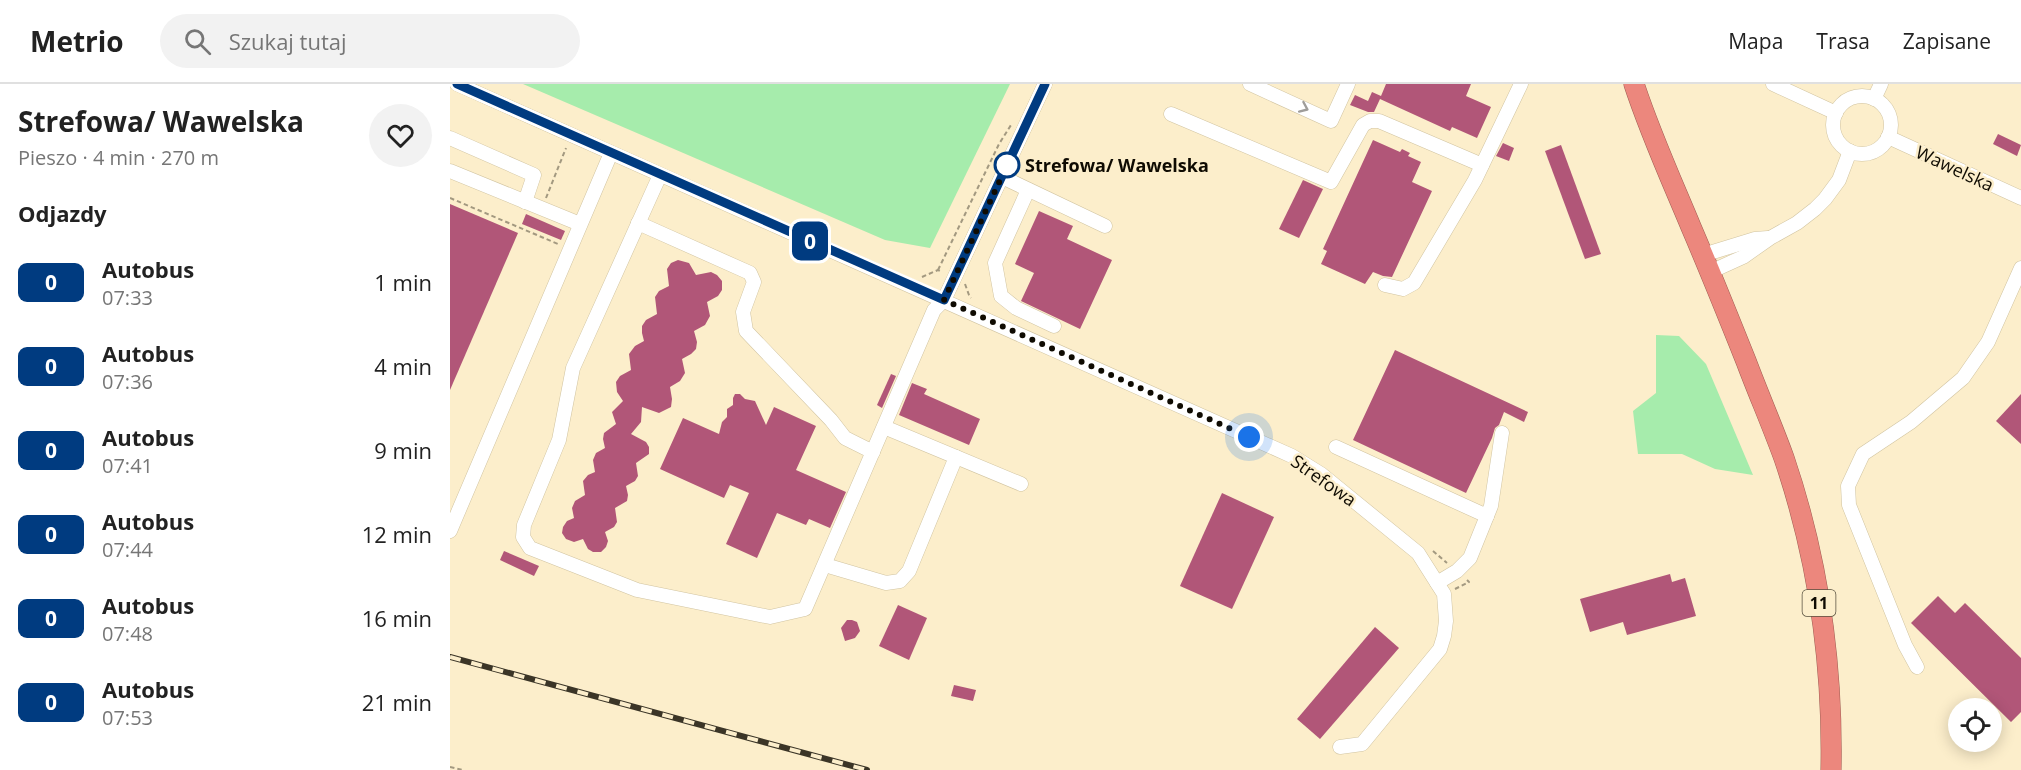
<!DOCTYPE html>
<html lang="pl">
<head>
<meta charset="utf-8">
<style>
	body { margin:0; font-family:"Open Sans",sans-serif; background:#f2f2f2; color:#222; height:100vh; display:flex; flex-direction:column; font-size:22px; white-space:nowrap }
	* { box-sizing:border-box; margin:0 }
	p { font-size:20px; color:#767676 }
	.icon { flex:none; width:33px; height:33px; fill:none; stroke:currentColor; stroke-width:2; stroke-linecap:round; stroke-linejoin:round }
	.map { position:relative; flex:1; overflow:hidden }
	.drawer { display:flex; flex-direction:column; background:#fff; width:450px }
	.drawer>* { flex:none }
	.badge { padding:0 12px; border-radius:9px; font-size:21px; line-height:39px }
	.tools { position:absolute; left:1498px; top:614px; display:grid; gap:12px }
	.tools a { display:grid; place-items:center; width:54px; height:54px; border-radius:50%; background:#fff; box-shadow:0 3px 15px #0003; font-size:30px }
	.you { position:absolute; width:30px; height:30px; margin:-15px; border:4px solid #fff; border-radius:50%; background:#1a73e8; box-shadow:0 0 0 9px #1a73e833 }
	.map>.badge { position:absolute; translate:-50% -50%; box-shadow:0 0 0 3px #fff }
	h2 { padding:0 18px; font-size:22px; line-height:54px }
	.round { display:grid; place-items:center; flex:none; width:63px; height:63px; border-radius:32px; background:#f2f2f2 }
	.head { display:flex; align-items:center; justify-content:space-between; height:102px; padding:0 18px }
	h1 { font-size:28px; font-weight:700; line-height:45px }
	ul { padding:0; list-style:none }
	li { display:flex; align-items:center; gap:18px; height:84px; padding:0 18px }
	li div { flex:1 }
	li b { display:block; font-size:22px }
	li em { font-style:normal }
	li .badge { min-width:66px; font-weight:700; text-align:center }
	header { display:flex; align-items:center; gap:36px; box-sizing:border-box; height:84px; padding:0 30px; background:#fff; border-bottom:2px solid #e0e0e0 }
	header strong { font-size:28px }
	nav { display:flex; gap:33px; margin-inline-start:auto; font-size:21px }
	.search { width:420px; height:54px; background:#f2f2f2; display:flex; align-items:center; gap:15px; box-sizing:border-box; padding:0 21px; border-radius:33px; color:#767676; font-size:22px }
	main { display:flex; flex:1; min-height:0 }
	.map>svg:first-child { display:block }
</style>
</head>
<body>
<header>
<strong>Metrio</strong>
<div class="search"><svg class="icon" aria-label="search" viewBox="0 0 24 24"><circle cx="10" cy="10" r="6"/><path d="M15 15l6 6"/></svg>Szukaj tutaj</div>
<nav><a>Mapa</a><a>Trasa</a><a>Zapisane</a></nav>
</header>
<main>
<section class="drawer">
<div class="head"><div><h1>Strefowa/ Wawelska</h1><p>Pieszo · 4 min · 270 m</p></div><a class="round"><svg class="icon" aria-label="heart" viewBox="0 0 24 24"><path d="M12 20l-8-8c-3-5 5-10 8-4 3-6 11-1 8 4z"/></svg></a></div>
<h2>Odjazdy</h2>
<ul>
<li><span class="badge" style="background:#003b80;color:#fff">0</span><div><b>Autobus</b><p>07:33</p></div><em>1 min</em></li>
<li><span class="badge" style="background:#003b80;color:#fff">0</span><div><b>Autobus</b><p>07:36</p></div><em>4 min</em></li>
<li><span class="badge" style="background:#003b80;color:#fff">0</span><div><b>Autobus</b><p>07:41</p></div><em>9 min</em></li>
<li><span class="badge" style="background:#003b80;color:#fff">0</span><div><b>Autobus</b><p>07:44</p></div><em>12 min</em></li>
<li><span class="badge" style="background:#003b80;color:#fff">0</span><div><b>Autobus</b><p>07:48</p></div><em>16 min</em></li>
<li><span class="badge" style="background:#003b80;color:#fff">0</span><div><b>Autobus</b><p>07:53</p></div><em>21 min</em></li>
</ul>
</section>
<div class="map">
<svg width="1571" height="686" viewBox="0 0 1571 686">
	<rect width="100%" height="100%" fill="#fceecb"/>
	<g fill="#a6ecac">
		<path d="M73 0H560L480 164 435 156Z"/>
		<path d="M1206 251 1229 252 1256 280 1303 391 1265 385 1232 370H1188L1183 327 1206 309Z"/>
	</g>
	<g fill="#b15678">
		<path d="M936 0H1021L1016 12 1041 23 1027 54 1002 43 1000 47 930 15 924 28H918L900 21 905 11 918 17 922 8 931 12Z"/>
		<path d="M1548 50 1571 61 1567 72 1543 60Z"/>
		<path d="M923 56 950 68 952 65 960 69 958 72 971 78 962 98 982 107 942 193 933 192 923 188 915 200 871 180 877 167 873 165Z"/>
		<path d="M1053 59 1064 64 1059 77 1046 72Z"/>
		<path d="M1111 61 1151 170 1135 175 1095 67Z"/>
		<path d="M853 96 873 105 849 154 829 145Z"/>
		<path d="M0 120 68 149 0 306Z"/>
		<path d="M589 127 623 142 617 155 662 176 630 245 571 217 584 189 565 180Z"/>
		<path d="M76 130 115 147 111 156 72 140Z"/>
		<path d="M228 176 239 179 246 191 261 188 267 191 272 197V206L268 212 257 218 260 232 255 241 244 247 247 258 246 265 241 270 232 275 235 289 230 297 220 303 222 315 221 323 209 329 192 323 191 338 181 350 196 358 199 363V370L186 379 188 392 185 397 176 402 178 411 177 417 165 424 167 438 164 443 155 448 158 457 156 463 151 468H143L138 465 133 455 124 458 116 455 112 449 113 443 117 437 124 434 122 424 125 417 135 411 133 397 138 391 145 388 143 376 146 369 155 364 153 355 154 349 166 340 162 328 173 317 167 308 166 298 170 292 181 286 179 270 185 262 194 257 192 249V242L196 236 207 230 205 213 209 207 219 202 217 185 221 179Z"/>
		<path d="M945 266 1078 328 1074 338 1054 328 1049 341 1045 344 1042 354 1016 409 903 356Z"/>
		<path d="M441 290 446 292 432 324 427 321Z"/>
		<path d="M462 299 477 305 474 310 530 335 519 361 449 331Z"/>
		<path d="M285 310H290L295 315 305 317 316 341 324 323 366 342 346 386 396 408 380 444 359 435 356 441 327 429 307 474 276 460 299 409 280 401 274 414 210 385 233 334 269 350 272 338 277 333V325L283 321V314Z"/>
		<path d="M1571 310V360L1546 337Z"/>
		<path d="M772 409 824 433 782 525 730 502Z"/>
		<path d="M54 467 89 482 84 492 50 476Z"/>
		<path d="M1220 490 1222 498 1235 494 1246 532 1177 551 1173 538 1140 548 1130 515Z"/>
		<path d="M1488 512 1505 529 1515 519 1571 574V628L1561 638 1461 539Z"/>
		<path d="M448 521 477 534 459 576 429 562Z"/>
		<path d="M397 536H402L407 538 410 547 405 554 395 557 391 544Z"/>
		<path d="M925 543 949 564 870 655 847 635Z"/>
		<path d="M504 601 526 606 523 617 501 612Z"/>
	</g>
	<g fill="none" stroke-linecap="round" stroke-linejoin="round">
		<defs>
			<g id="minor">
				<path d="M7 0 842 372 871 390 968 469 994 510 996 537 994 552 990 565 912 660 890 663"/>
				<path d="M800 0 881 37 898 0"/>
				<path d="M1323 0 1386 29"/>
				<circle cx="1412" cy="41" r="29"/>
				<path d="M1424 15 1431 0"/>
				<path d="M721 30 881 98 913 41 920 37H929L1032 81"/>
				<path d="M1438 53 1571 114"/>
				<path d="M0 54 84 91 75 118"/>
				<path d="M0 87 130 140"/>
				<path d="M210 91 123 284 109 356 74 441 73 453 80 464 187 506 320 533 355 525 484 226 494 216 595 0"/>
				<path d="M552 93 655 142"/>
				<path d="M578 106 545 179 551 212 566 224 604 242"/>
				<path d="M188 139 300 189 304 198 293 228 296 247 381 336 395 354 423 368"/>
				<path d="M1253 171 1305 155 1318 154"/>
				<path d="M1260 188 1293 173 1320 154 1347 139 1365 125 1375 115 1389 96 1400 67"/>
				<path d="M935 201 953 205 964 199 1025 96 1071 0"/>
				<path d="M434 343 571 400"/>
				<path d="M886 363 1037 432"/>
				<path d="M0 447 161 69"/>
				<path d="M375 481 436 499 450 497 459 487 506 373"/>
				<path d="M987 499 1007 487 1020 474 1041 422 1052 349"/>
				<path d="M1467 583 1455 561 1399 421 1398 402 1413 370 1461 338 1513 294 1538 258 1571 184"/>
			</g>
			<path id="highway" d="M1184 0C1200 49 1221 95 1241 143 1260 187 1278 232 1296 277 1308 309 1322 341 1334 374 1368 474 1383 581 1381 686"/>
		</defs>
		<use href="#minor" stroke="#d1c4a1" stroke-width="15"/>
		<use href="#highway" stroke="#9f5c52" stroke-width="21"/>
		<g stroke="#a39980" stroke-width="2" stroke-dasharray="4.5 3" stroke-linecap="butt">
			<path d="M0 114 108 160"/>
			<path d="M96 114 116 64"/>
			<path d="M488 186 549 60 561 41"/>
			<path d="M472 193 488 186 492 188"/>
			<path d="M515 200 519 211 521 214"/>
			<path d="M983 467 997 479"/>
			<path d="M1005 505 1019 498 1017 496"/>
			<path d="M0 683 13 686"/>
		</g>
		<use href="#minor" stroke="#fff" stroke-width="14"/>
		<use href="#highway" stroke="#ec877d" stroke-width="20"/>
		<defs>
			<path id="rail" d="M0 573 417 686"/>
		</defs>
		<use href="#rail" stroke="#3b3527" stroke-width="6"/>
		<use href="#rail" stroke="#fceecb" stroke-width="4" stroke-dasharray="11" stroke-linecap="butt"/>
	</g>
	<defs><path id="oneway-chevron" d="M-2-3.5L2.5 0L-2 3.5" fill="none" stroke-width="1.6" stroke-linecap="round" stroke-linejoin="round" transform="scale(1.5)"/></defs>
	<use stroke="#9f9d9a" href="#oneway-chevron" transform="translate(854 24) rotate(24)"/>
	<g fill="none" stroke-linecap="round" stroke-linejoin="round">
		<defs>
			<path id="line" d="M7 0 494 216 595 0"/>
		</defs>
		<use href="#line" stroke="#fff" stroke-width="14"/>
		<use href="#line" stroke="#003b80" stroke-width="9"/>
		<path stroke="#0f0b02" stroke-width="6" stroke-dasharray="0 10.8" d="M557 81 560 75 494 216 799 353"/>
	</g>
	<circle fill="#fff" stroke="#003b80" stroke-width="3" cx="557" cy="81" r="12"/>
	<g text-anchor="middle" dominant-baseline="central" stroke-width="5" stroke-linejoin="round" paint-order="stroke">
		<rect fill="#fceecb" stroke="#564f3e" stroke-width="1.5" x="1352.5" y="506" width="33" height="26" rx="4.5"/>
		<g font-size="16" font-weight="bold" fill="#0f0b02">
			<text x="1369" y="519">11</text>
		</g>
		<g font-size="18" font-weight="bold" fill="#0f0b02" stroke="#fceecb" text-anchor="start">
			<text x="575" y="81">Strefowa/ Wawelska</text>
		</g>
		<g font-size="18" fill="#0f0b02" stroke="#fceecb">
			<text transform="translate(1505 84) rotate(25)">Wawelska</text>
			<text transform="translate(874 396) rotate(35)">Strefowa</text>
		</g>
	</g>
</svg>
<div class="tools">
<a><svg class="icon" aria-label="locate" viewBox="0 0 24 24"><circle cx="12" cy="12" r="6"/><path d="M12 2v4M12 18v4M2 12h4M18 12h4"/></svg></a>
</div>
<div class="you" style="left:799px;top:353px"></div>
<b class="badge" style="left:360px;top:157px;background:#003b80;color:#fff">0</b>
</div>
</main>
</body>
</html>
